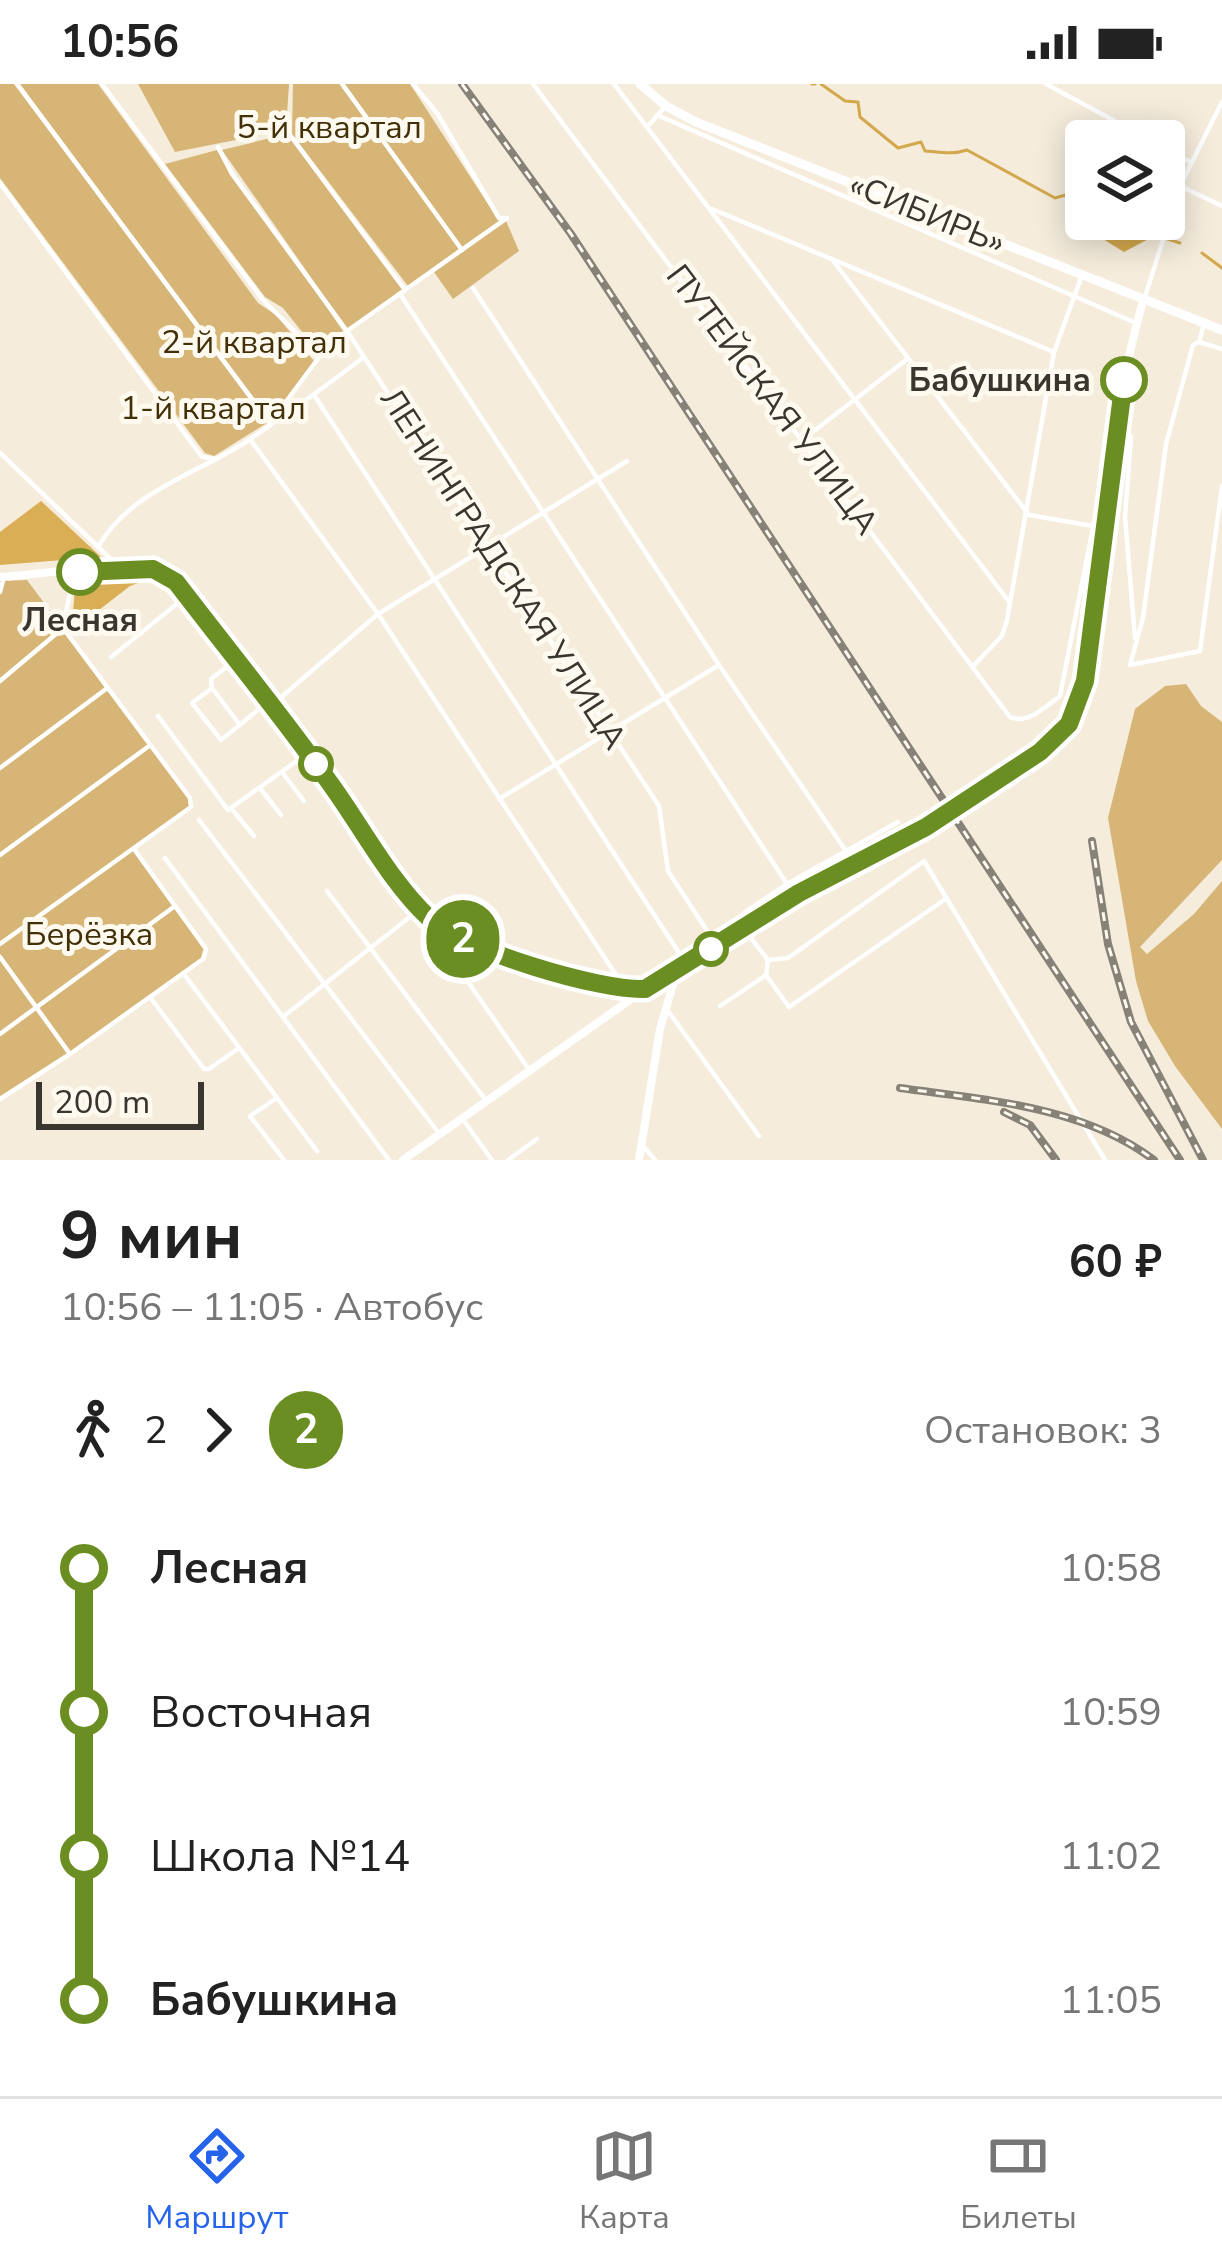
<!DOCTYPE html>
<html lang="ru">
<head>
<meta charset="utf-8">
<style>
	body { margin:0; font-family:"Nunito Sans",sans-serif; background:#f6f6f6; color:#222; height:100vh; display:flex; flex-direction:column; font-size:45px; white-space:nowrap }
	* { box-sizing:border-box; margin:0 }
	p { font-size:39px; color:#767676 }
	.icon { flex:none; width:66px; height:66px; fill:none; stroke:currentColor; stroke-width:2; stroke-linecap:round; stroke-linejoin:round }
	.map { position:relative; height:1076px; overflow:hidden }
	.panel { display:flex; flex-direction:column; background:#fff; flex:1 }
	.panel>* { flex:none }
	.badge { padding:0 24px; border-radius:39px; font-size:42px; line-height:78px }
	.buttons { position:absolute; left:1065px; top:36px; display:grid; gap:24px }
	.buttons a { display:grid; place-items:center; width:120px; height:120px; border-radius:12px; background:#fff; box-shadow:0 6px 30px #0003; font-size:60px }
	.scale { position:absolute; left:36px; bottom:30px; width:168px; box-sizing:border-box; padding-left:12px; border:6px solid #39362f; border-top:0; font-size:33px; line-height:42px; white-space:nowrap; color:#39362f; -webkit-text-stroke:9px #fffaf0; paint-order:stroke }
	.map>.badge { position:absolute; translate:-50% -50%; box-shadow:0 0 0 6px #fff }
	.legs { display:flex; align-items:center; gap:18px; height:132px; padding:0 60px; font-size:39px }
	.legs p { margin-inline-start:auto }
	.head { display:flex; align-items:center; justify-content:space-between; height:204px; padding:0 60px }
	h1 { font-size:66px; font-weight:700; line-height:90px }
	ul { padding:0 60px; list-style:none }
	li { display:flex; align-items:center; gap:42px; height:144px; font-size:45px }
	li i { display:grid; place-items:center; width:18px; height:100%; margin:0 15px; background:currentColor }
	li i::after { content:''; width:30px; height:30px; margin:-15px; border:9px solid; border-radius:50%; background:#fff }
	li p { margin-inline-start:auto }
	li:first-child i { background:linear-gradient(#0000 50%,currentColor 0) }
	li:last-child i { background:linear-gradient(currentColor 50%,#0000 0) }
	.status { display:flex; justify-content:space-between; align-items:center; height:84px; padding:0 60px; background:#fff; direction:ltr }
	.status svg { height:33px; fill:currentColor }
	.dock { display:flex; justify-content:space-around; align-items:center; height:168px; border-top:3px solid #e0e0e0; background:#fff; font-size:33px; color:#767676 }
	.dock a { display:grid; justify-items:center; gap:6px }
	.dock .current { color:#2563eb }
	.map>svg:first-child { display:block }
</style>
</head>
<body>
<div class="status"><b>10:56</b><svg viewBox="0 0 49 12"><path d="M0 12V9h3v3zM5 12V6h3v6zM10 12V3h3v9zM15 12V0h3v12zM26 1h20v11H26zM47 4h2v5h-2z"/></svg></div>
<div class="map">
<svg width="1222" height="1076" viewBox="0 0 1222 1076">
	<rect width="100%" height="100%" fill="#f5ecdc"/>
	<g fill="#d6b576">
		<path d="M0 0H14L267 339 214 372 205 369 0 94Z"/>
		<path d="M20 0H98L258 219 276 231 314 277 291 312 267 332Z"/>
		<path d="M138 0H289L286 46 175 68Z"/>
		<path d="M293 0H341L459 165 408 202 292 50Z"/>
		<path d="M345 0H410L499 137 462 163Z"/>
		<path d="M287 50 403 205 347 245 222 66Z"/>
		<path d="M217 66 343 247 319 269 283 224 265 213 165 80Z"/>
		<path d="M506 137 519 167 453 215 434 188Z"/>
		<path d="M27 496 190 714 191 723 134 765 206 865 203 875 70 970 0 1014V497Z"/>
		<path d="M1186 600 1201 622 1222 638V776L1140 863 1147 870 1194 830 1222 797V1045L1175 982 1148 937 1136 897 1108 734 1135 625 1165 602Z"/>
	</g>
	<g fill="#daae54">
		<path d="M41 417 101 473 0 481V448Z"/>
		<path d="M149 489V495L130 502 77 543 72 539 76 493Z"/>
	</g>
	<path fill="#d3a84d" d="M1094 135H1147L1157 144 1156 151 1124 168 1095 150Z"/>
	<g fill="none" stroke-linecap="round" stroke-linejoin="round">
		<g stroke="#d3a84d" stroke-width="3">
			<path d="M812 0H815"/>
			<path d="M821 0 845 17 858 18 860 33 898 64 921 58 925 67C940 68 952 71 967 66L1055 114 1076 108 1086 116"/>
			<path d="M1156 151 1180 159"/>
			<path d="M1202 169 1222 184"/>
		</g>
		<g stroke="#fff" stroke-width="4.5">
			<path d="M17 0 270 339 320 272 263 216 102 0"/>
			<path d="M342 0 462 166"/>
			<path d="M533 0 1010 633C1028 641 1046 622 1060 612L1112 346"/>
			<path d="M614 0 1010 519"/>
			<path d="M1046 0 1152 57"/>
			<path d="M657 31 1136 239"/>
			<path d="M647 43 666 22"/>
			<path d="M287 47 405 206"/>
			<path d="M218 63 232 90 347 247 659 722 668 787 717 862"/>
			<path d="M1164 64 1190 78"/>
			<path d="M0 99 202 373 216 375"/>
			<path d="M1180 102 1222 122"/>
			<path d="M712 125 1054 268"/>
			<path d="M834 178 1029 431 1093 442"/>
			<path d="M473 204 719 581 846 767"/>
			<path d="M400 210 787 800 745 828 740 835 743 844 768 876"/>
			<path d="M1145 213 1180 102 1222 18"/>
			<path d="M1204 240 1199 258 1193 261 1166 360 1143 534 1130 581 1200 567 1222 402"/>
			<path d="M347 247 507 134H499L437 29 413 0"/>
			<path d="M1199 258 1222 265"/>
			<path d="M314 311 687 881"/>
			<path d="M1119 336 1131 353 1125 433 1135 554"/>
			<path d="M250 355 378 530 622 900"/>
			<path d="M801 357 906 276"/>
			<path d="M0 369 116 480"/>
			<path d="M98 463C131 406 196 391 249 356 288 329 326 302 364 273"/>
			<path d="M0 508 4 493"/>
			<path d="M111 573 178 519 190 528 198 527"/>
			<path d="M236 576 211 595 212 604 240 641"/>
			<path d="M974 581 1002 552 1007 536 1054 268 1082 191"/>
			<path d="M0 597 63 544"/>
			<path d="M212 604 192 619 221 656 269 617"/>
			<path d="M272 621 378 530 627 377"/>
			<path d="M158 632 228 726 308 669"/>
			<path d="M0 684 106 605"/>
			<path d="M282 688 304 717"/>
			<path d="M260 704 281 731"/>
			<path d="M499 715 719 581"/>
			<path d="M231 724 254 752"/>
			<path d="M199 736 438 1048"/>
			<path d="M134 765 175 822"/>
			<path d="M0 771 149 662"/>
			<path d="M165 774 389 1076"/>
			<path d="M787 800 898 738"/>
			<path d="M327 807 485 1015"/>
			<path d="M447 848 445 865 528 984"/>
			<path d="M0 860 191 723 190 714 63 544 74 488"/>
			<path d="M0 873 70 970"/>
			<path d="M183 889 317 1067"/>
			<path d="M766 891 789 923 947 814"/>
			<path d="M150 913 204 985H209L239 964"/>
			<path d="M720 922 766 891 768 876 788 874 924 777 1105 1076"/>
			<path d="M668 927 759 1052"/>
			<path d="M284 932 420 825"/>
			<path d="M0 950 175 822 206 865 203 875 70 970 0 1015"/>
			<path d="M277 1014 250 1032 284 1076"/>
			<path d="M464 1037 492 1076"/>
			<path d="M643 1062 655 1076"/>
			<path d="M508 1076 537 1055"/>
		</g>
		<g stroke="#fff" stroke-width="8">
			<path d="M0 493C48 491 137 470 175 498 228 566 282 632 332 702 363 745 391 799 430 835 463 865 601 907 645 905 699 876 748 839 801 808 873 766 1054 690 1081 611 1094 572 1093 526 1098 485 1109 394 1118 301 1144 214"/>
			<path d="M403 1076 644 906"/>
			<path d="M639 1076 660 945 676 890"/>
		</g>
		<path stroke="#fff" stroke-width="9" d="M640 0 666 22 696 38 1222 246"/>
		<defs>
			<g id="rail">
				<path d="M462 0 571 150 1180 1076"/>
				<path d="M1092 757 1108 860 1131 938 1203 1076"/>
				<path d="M900 1004C985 1016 1083 1022 1154 1076"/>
				<path d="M1004 1028 1030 1041 1056 1076"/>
			</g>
		</defs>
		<use href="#rail" stroke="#878277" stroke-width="8"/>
		<use href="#rail" stroke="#fffaf0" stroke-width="3" stroke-dasharray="9" stroke-linecap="butt"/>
	</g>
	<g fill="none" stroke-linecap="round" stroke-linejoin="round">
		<defs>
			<path id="line-1" d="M80 488 153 485 176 498C228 566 282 632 332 702 363 745 391 799 430 835 463 866 600 907 645 905L799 809 926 743 1040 668 1069 640 1085 597 1124 296"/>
		</defs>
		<use href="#line-1" stroke="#fff" stroke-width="27"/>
		<use href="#line-1" stroke="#6b8e23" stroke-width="18"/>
	</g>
	<g fill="#fff" stroke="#6b8e23" stroke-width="6">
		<circle cx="1124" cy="296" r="21"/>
		<circle cx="80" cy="488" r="21"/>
		<circle cx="316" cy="680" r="15"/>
		<circle cx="711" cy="865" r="15"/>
	</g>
	<g text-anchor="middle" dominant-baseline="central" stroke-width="10" stroke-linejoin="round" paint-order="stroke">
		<g font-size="33" fill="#423008" stroke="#fffaf0">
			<text x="329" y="43">5-й квартал</text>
			<text x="254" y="258">2-й квартал</text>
			<text x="213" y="324">1-й квартал</text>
			<text x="89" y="850">Берёзка</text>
		</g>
		<g font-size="33" fill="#39362f" stroke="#fffaf0">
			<text transform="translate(927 130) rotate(22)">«СИБИРЬ»</text>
			<text transform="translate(772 316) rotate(53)">ПУТЕЙСКАЯ УЛИЦА</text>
			<text transform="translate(503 485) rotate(57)">ЛЕНИНГРАДСКАЯ УЛИЦА</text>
		</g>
		<g font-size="33" font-weight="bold" fill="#39362f" stroke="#fffaf0" text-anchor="end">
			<text x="1091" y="296">Бабушкина</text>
			<text x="80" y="536" text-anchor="middle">Лесная</text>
		</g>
	</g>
</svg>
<div class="buttons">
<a><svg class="icon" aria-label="layers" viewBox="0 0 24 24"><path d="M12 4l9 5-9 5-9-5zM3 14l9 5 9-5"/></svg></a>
</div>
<div class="scale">200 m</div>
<b class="badge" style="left:463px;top:855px;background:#6b8e23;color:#fff">2</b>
</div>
<section class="panel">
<div class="head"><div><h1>9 мин</h1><p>10:56 – 11:05 · Автобус</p></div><b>60 ₽</b></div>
<div class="legs"><svg class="icon" aria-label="walk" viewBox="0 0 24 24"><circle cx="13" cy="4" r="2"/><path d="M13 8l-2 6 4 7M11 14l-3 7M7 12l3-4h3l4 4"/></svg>2<svg class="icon" aria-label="forward" viewBox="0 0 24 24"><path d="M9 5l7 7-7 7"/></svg><b class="badge" style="background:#6b8e23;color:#fff">2</b><p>Остановок: 3</p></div>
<ul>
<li><i style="color:#6b8e23"></i><b>Лесная</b><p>10:58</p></li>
<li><i style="color:#6b8e23"></i><span>Восточная</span><p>10:59</p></li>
<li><i style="color:#6b8e23"></i><span>Школа №14</span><p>11:02</p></li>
<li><i style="color:#6b8e23"></i><b>Бабушкина</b><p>11:05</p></li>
</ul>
</section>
<nav class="dock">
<a class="current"><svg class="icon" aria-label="directions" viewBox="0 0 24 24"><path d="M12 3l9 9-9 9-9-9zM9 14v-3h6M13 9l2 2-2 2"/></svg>Маршрут</a>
<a><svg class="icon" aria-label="map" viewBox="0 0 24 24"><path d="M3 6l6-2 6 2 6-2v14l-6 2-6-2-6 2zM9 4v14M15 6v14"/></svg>Карта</a>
<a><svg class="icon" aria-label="tickets" viewBox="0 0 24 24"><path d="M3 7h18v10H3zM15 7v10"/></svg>Билеты</a>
</nav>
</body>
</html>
